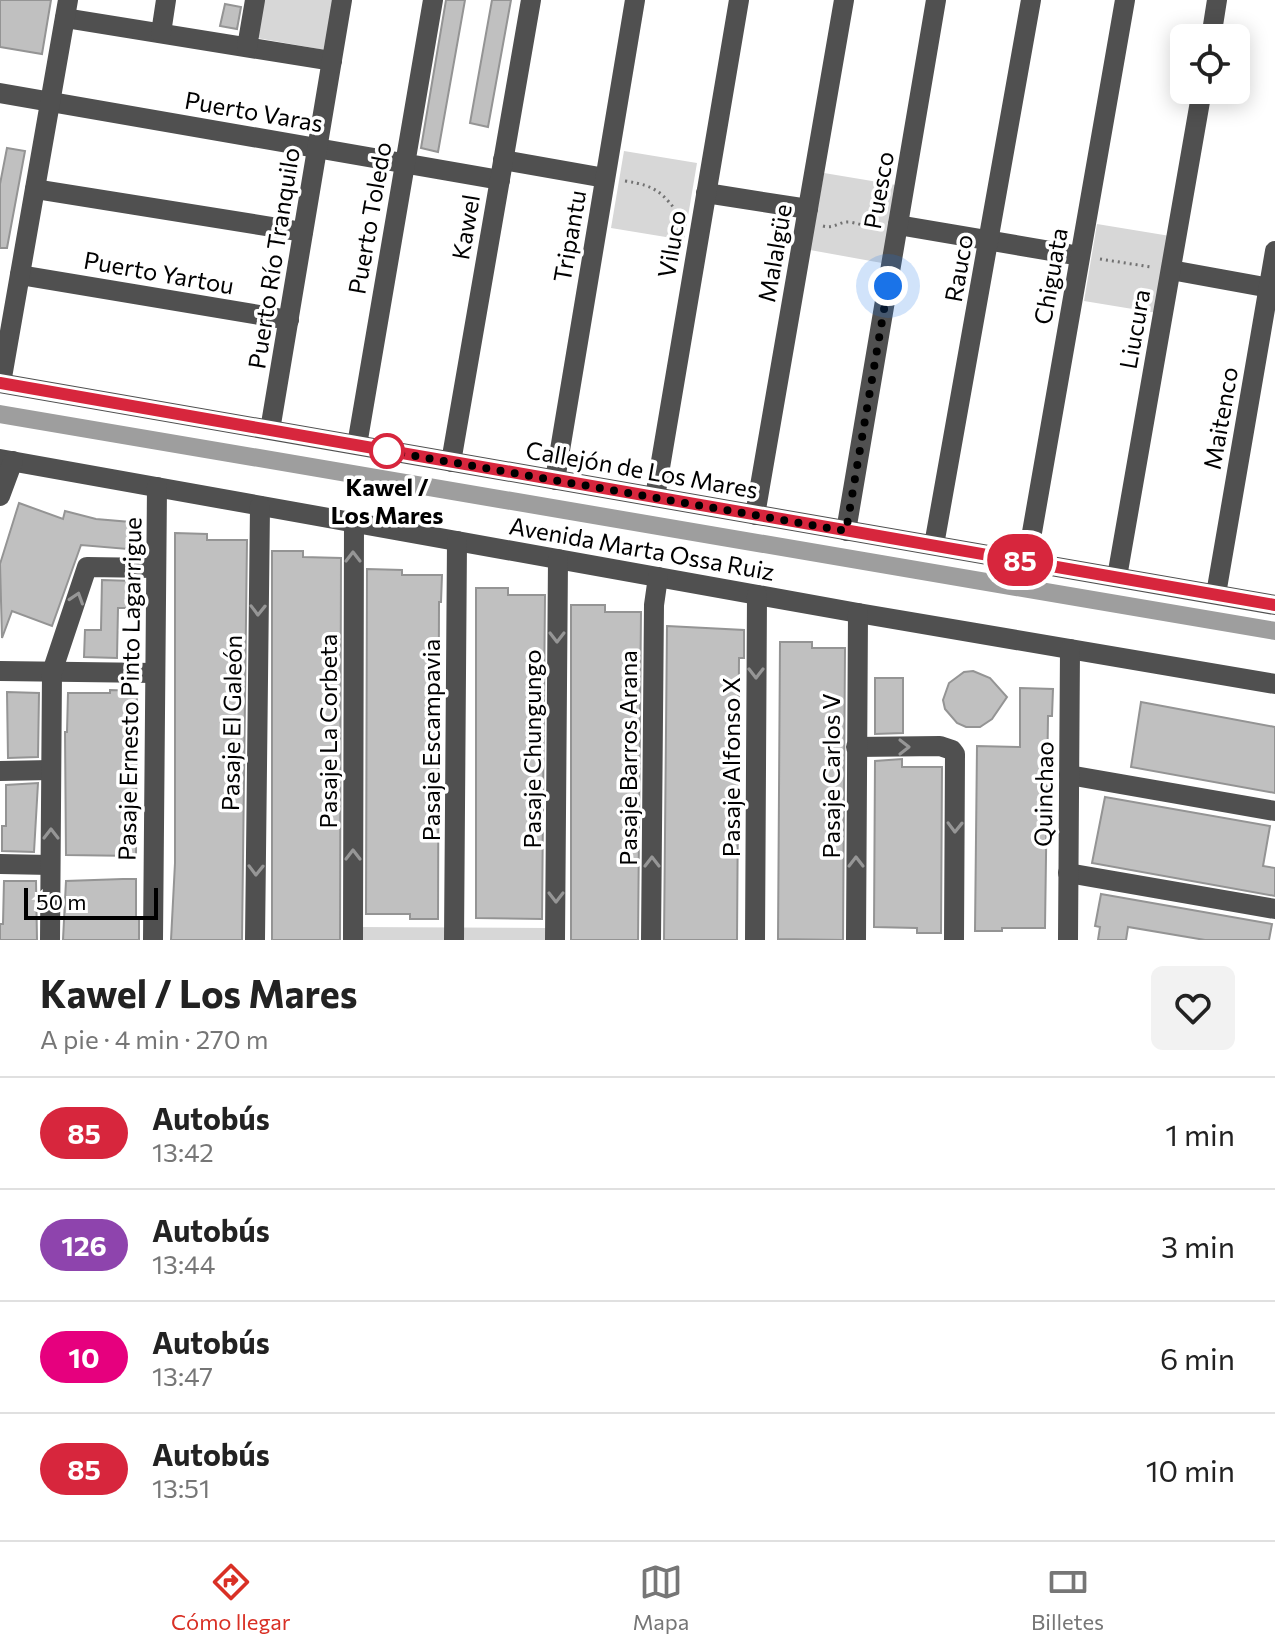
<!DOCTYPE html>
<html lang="es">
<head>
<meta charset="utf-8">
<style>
	body { margin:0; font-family:Commissioner,sans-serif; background:#f2f2f2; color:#222; height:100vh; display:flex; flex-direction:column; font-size:30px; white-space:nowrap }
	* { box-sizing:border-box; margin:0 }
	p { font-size:26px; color:#767676 }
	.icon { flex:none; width:44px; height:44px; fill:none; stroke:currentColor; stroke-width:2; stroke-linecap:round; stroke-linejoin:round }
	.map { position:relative; height:940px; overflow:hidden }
	.side { display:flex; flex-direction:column; background:#fff; flex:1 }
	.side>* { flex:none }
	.badge { padding:0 16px; border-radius:26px; font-size:28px; line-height:52px }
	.fabs { position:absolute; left:1170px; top:24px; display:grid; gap:16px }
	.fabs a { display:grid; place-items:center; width:80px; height:80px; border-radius:12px; background:#fff; box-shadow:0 4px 20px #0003; font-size:40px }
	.scale { position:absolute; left:24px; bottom:20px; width:134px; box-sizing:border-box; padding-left:8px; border:4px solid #000; border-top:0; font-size:22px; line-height:28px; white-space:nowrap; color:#000; -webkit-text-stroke:6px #fff; paint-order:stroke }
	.you { position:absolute; width:40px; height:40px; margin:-20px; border:6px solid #fff; border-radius:50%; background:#1a73e8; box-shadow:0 0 0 12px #1a73e833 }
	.map>.badge { position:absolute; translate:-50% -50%; box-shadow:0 0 0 4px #fff }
	.round { display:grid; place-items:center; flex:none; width:84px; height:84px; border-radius:12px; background:#f2f2f2 }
	.head { display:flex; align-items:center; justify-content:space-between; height:136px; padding:0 40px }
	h1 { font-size:38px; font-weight:700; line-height:60px }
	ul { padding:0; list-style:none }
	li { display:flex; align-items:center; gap:24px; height:112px; padding:0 40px; border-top:2px solid #e0e0e0 }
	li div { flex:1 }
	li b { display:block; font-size:30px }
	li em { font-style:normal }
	li .badge { min-width:88px; font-weight:700; text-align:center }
	.dock { display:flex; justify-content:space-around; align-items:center; height:112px; border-top:2px solid #e0e0e0; background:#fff; font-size:22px; color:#767676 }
	.dock a { display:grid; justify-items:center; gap:4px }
	.dock .current { color:#d93025 }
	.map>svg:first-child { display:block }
</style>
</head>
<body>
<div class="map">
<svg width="1275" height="940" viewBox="0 0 1275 940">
	<rect width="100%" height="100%" fill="#fff"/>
	<g fill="#d7d7d7">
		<path d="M264 0H334L325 50 257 38Z"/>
		<path d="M624 151 697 163 684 240 611 228Z"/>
		<path d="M824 173 896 185 882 263 810 250Z"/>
		<path d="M1097 224 1170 236 1157 313 1084 301Z"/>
		<path d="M358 927 547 928V940H358Z"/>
	</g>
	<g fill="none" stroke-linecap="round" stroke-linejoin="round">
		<path stroke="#9e9e9e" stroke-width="18" d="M0 414 1275 631"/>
	</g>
	<g fill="#c0c0c0" stroke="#949494" stroke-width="2">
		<path d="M0 0H51L42 54 0 47Z"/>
		<path d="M446 0H465L438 152 421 148Z"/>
		<path d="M492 0H511L488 127 470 123Z"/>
		<path d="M225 4 241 7 237 29 220 26Z"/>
		<path d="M7 148 25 151 7 248H0V184Z"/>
		<path d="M19 503 63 519 65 511 96 519 142 523 139 550 81 545 52 626 12 611 2 638 0 564Z"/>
		<path d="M175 533 207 534V540H247L242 940H171L175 863Z"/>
		<path d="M272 551H303V557L341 558 340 940H272Z"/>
		<path d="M367 569 402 570V575H442L441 602H439L438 919H410V914H366Z"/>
		<path d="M102 580 134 581V608H118L117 658 84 657 85 630H101Z"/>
		<path d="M476 588H508V595H545L542 919 476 918Z"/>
		<path d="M571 605H605V612H641L638 940H571Z"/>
		<path d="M667 626 744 630V658H739L737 940H664Z"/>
		<path d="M780 642H812V648H845L843 940 778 939Z"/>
		<path d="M973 671 990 678 1007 697 992 719 980 727H966L957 723 945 709 943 700 949 683 964 672Z"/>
		<path d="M875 678H903V733L875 734Z"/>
		<path d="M1020 688 1053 689 1052 716H1048L1045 928H1002V931H975L977 746 1020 747Z"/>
		<path d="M110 690 137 691 136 856 66 855 65 732H67L68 693H110Z"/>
		<path d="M7 692 39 693 38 757 8 758Z"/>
		<path d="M1141 702 1275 727V793L1131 767Z"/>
		<path d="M902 759V767H942L941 933H917V928L874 927 875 761Z"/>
		<path d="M38 783 34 852 2 851V826H6V785Z"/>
		<path d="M1105 797 1270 826 1263 866 1275 868V896L1092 863Z"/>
		<path d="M123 879H136V919H139V940H63L66 881Z"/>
		<path d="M4 881H36L37 940H0V924H3Z"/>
		<path d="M1101 894 1272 924 1269 940H1205L1128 927 1126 940H1098L1100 927 1095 926Z"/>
	</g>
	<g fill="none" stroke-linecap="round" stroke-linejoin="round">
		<g stroke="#727272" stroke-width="3" stroke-dasharray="2 4" stroke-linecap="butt">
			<path d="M625 181C658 186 662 193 682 218"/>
			<path d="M823 226C834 229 840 221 850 222 860 224 868 227 878 227"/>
			<path d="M1100 259 1151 267"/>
		</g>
		<g stroke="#505050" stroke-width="20">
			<path d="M65 18 332 61"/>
			<path d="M161 33 166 0"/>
			<path d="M1211 38 1217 0"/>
			<path d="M247 47 255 0"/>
			<path d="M0 93 500 180"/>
			<path d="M503 160 605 178"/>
			<path d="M35 189 303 232"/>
			<path d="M706 193 808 209"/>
			<path d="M898 225 1080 256"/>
			<path d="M1171 270 1275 289"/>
			<path d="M20 275 289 320"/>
			<path d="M0 383 1275 605"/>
			<path d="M1 383 68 0"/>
			<path d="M270 430 342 0"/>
			<path d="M357 445 433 0"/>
			<path d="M0 459 858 613 1275 684"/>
			<path d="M451 462 531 0"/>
			<path d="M555 480 635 0"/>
			<path d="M0 496 13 461"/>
			<path d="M655 497 739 0"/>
			<path d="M755 515 844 0"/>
			<path d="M846 531 936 0"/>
			<path d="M934 545 1031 0"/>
			<path d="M1027 561 1125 0"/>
			<path d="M1117 577 1202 90"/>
			<path d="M1216 594 1275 251"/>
			<path d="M0 671 155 673"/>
			<path d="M856 747 940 746 952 750 955 754 954 940"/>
			<path d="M0 771 51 770"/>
			<path d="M1069 775 1275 811"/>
			<path d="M0 864 50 865"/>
			<path d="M1068 873 1275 909"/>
			<path d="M50 940 52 672 87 567 156 568"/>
			<path d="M153 940 157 487"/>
			<path d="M255 940 260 506"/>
			<path d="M353 940 354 522"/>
			<path d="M454 940 457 541"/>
			<path d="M555 940 558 559"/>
			<path d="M651 940 654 605 658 577"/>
			<path d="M755 940 757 595"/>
			<path d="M856 940 858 613"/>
			<path d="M1068 940 1070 649"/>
		</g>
	</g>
	<defs><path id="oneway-chevron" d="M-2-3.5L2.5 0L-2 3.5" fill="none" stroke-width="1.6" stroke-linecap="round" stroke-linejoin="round" transform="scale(2)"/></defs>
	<g stroke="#969696">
		<use href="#oneway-chevron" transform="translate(353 557) rotate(-90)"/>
		<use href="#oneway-chevron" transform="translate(77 598) rotate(-72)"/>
		<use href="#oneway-chevron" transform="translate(258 610) rotate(91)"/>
		<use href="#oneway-chevron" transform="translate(557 637) rotate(90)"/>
		<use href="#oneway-chevron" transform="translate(756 673) rotate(90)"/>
		<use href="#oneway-chevron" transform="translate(904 747)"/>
		<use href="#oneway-chevron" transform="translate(955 827) rotate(91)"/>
		<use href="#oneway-chevron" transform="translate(51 834) rotate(-90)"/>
		<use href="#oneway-chevron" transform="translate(353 855) rotate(-90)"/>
		<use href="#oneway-chevron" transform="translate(652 862) rotate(-90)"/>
		<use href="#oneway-chevron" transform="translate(856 862) rotate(-90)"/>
		<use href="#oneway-chevron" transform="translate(256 870) rotate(91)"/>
		<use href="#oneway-chevron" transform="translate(556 897) rotate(90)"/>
	</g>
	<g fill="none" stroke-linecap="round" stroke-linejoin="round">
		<defs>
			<path id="line" d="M0 383 1275 605"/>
		</defs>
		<use href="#line" stroke="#fff" stroke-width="18"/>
		<use href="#line" stroke="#d7263d" stroke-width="12"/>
		<path stroke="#000" stroke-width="8" stroke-dasharray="0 14.4" d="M387 451 846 531 888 286"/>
	</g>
	<circle fill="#fff" stroke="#d7263d" stroke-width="4" cx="387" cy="451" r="16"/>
	<g text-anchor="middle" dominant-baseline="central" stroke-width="7" stroke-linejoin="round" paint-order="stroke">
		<g font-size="24" fill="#000" stroke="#fff">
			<text transform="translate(254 111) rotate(10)">Puerto Varas</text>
			<text transform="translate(878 190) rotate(-80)">Puesco</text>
			<text transform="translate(369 218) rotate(-80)">Puerto Toledo</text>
			<text transform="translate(465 227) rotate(-80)">Kawel</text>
			<text transform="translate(569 236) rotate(-80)">Tripantu</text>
			<text transform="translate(671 244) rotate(-80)">Viluco</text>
			<text transform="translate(774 253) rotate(-80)">Malalgüe</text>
			<text transform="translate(273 258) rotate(-81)">Puerto Río Tranquilo</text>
			<text transform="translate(958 268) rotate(-80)">Rauco</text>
			<text transform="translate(159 272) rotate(10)">Puerto Yartou</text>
			<text transform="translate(1050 276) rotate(-80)">Chiguata</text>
			<text transform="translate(1134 329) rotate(-80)">Liucura</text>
			<text transform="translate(1220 418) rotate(-80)">Maitenco</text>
			<text transform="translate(642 469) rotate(10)">Callejón de Los Mares</text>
			<text transform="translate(642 548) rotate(10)">Avenida Marta Ossa Ruiz</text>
			<text transform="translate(129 689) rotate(-89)">Pasaje Ernesto Pinto Lagarrigue</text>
			<text transform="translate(231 723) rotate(-89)">Pasaje El Galeón</text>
			<text transform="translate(327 731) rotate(-90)">Pasaje La Corbeta</text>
			<text transform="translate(430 740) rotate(-90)">Pasaje Escampavia</text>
			<text transform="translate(531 749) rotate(-90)">Pasaje Chungungo</text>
			<text transform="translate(627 758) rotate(-90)">Pasaje Barros Arana</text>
			<text transform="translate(730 767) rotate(-90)">Pasaje Alfonso X</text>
			<text transform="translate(830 776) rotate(-90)">Pasaje Carlos V</text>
			<text transform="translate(1043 794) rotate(-89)">Quinchao</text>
		</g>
		<g font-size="24" font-weight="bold" fill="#000" stroke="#fff">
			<text x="387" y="486">Kawel /<tspan x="387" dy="28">Los Mares</tspan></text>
		</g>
	</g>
</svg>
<div class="fabs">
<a><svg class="icon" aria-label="locate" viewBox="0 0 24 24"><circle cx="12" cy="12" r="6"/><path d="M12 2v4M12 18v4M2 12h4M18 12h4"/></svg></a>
</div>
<div class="scale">50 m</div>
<div class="you" style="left:888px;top:286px"></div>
<b class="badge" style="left:1020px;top:560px;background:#d7263d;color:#fff">85</b>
</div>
<section class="side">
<div class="head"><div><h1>Kawel / Los Mares</h1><p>A pie · 4 min · 270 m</p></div><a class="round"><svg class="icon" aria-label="heart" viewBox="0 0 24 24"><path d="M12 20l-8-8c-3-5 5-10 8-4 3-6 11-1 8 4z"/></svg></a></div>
<ul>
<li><span class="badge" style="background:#d7263d;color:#fff">85</span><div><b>Autobús</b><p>13:42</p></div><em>1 min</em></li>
<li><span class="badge" style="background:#8e44ad;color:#fff">126</span><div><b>Autobús</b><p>13:44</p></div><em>3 min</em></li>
<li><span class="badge" style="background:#e6007e;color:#fff">10</span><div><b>Autobús</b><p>13:47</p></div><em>6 min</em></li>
<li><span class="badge" style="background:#d7263d;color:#fff">85</span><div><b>Autobús</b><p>13:51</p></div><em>10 min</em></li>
</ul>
</section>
<nav class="dock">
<a class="current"><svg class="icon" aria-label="directions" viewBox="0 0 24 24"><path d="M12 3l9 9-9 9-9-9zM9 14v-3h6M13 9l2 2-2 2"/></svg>Cómo llegar</a>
<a><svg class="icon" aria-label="map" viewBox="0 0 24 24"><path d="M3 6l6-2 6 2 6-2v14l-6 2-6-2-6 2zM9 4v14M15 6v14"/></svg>Mapa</a>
<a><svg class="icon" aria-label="tickets" viewBox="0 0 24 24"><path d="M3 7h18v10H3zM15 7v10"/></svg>Billetes</a>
</nav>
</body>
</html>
